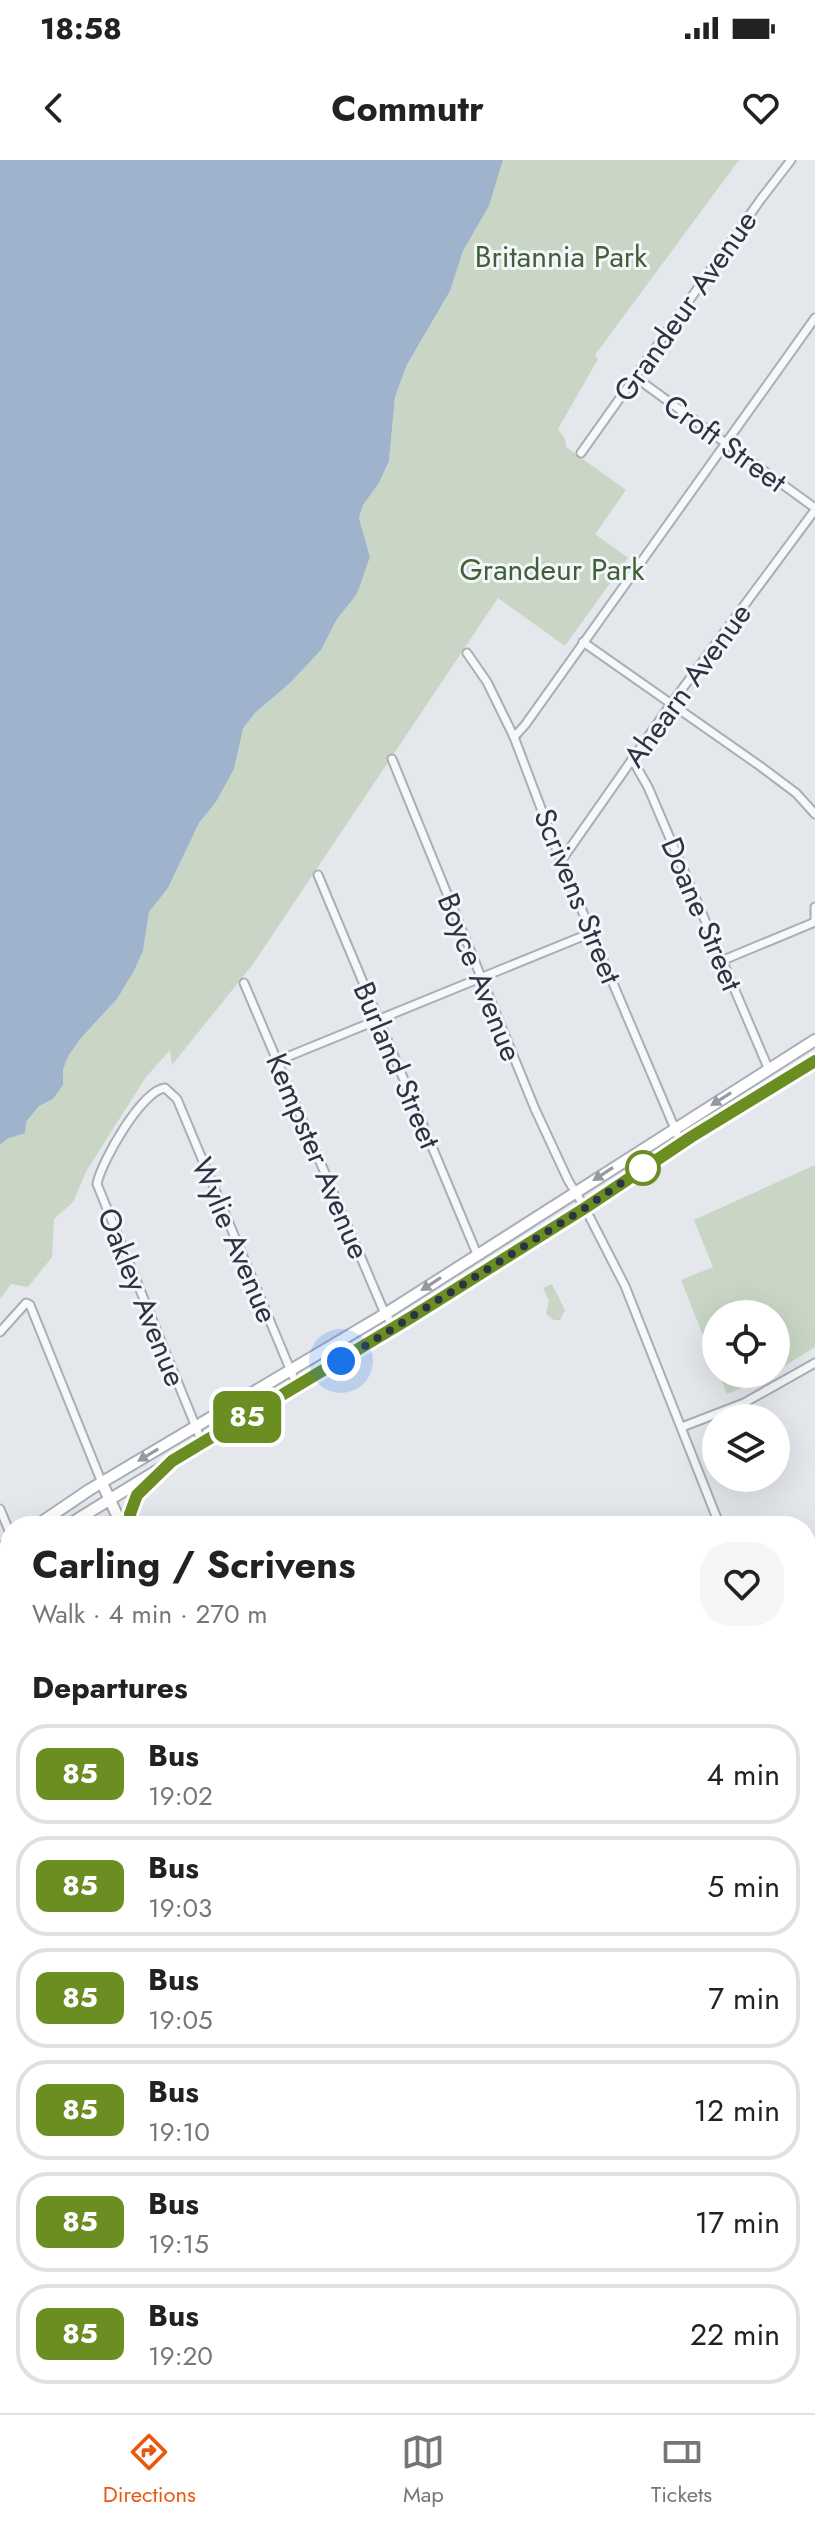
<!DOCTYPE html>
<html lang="en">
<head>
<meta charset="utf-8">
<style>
	body { margin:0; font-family:Jost,sans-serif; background:#f6f6f6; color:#222; height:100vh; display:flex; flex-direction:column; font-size:30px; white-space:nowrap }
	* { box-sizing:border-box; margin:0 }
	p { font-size:26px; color:#767676 }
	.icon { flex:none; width:44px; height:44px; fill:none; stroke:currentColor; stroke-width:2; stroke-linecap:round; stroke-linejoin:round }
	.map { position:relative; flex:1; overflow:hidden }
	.details { position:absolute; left:0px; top:1356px; width:816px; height:898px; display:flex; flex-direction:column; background:#fff; border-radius:32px 32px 0 0; box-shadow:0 8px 32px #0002 }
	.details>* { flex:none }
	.badge { padding:0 16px; border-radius:12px; font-size:28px; line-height:52px }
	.fabs { position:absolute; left:702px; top:1140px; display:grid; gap:16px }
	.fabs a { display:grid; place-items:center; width:88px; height:88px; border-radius:50%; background:#fff; box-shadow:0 8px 32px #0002; font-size:40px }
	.you { position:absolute; width:40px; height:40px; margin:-20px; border:6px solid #fff; border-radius:50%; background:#1a73e8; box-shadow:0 0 0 12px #1a73e833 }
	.map>.badge { position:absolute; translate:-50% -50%; box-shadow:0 0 0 4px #fff }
	h2 { padding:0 32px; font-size:30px; line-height:72px }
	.round { display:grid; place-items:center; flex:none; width:84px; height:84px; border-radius:32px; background:#f6f6f6 }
	.head { display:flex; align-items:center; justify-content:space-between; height:136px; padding:0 32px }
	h1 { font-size:38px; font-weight:700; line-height:60px }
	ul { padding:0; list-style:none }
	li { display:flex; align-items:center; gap:24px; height:100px; margin:0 16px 12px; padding:0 16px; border:4px solid #e0e0e0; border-radius:32px }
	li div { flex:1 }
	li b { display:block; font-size:30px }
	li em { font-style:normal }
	li .badge { min-width:88px; font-weight:700; text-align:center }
	.status { display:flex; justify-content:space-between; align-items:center; height:56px; padding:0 40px; background:#fff; direction:ltr }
	.status svg { height:22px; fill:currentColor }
	header { display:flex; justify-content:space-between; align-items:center; height:104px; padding:0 32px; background:#fff; font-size:36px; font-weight:700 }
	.tabs { display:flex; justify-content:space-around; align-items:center; height:112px; border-top:2px solid #e0e0e0; background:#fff; font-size:22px; color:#767676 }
	.tabs a { display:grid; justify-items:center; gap:4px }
	.tabs .active { color:#ea580c }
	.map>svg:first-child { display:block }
</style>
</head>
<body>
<div class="status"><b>18:58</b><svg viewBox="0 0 49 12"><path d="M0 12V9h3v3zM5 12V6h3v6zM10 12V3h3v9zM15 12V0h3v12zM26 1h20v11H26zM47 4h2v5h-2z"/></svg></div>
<header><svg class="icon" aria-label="back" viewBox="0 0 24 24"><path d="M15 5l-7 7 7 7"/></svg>Commutr<svg class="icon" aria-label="heart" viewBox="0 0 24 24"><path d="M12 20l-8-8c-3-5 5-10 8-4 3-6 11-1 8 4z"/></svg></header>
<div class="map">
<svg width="815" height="2253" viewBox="0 0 815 2253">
	<rect width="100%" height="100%" fill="#e4e7ec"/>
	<g fill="#c9d6c5">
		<path d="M503 0H739L595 195 598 199 558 269 565 279 566 287 626 330 595 374 628 398 565 486 498 438 253 804 172 905 170 890 146 917 87 1010 73 1042 54 1059 52 1097 28 1127 11 1124 0 1139V985L7 979 24 973 26 962 39 946 53 939 63 925V909L69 895 81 878 117 839 134 811 143 791 149 752 168 728 199 663 216 642 234 609 243 570 255 553 291 522 321 490 337 459 357 434 370 397 359 358 363 345 379 323 389 301 395 237 407 206 450 131 463 91 489 46Z"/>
		<path d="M815 1005V1187L776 1211V1154H716V1208L681 1120 713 1107 694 1060Z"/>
		<path d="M552 1124 565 1150 560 1160H554L546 1154 549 1141 543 1128Z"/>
		<path d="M719 1214H772L727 1234Z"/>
		<path d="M0 1695 10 1706V1975L0 1964Z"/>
	</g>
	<path fill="#9fb4cc" d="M0 0H503L489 46 463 91 450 131 407 205 395 237 389 301 379 323 363 345 359 358 370 397 357 434 337 459 321 490 291 522 255 553 243 569 234 609 216 642 199 663 168 728 149 752 143 791 134 811 117 839 81 878 69 895 63 909V925L53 939 39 946 26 962 25 973 7 979 0 985Z"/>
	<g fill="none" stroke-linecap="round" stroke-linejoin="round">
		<defs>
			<g id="street">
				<path d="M635 217 815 348"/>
				<path d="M581 293 761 39 791 0"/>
				<path d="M583 482 760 606 796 633 815 654"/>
				<path d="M467 493 487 522 514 577 561 701 681 983"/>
				<path d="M514 577 525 565 815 158"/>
				<path d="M392 599 535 949 568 1020 585 1048 625 1126 720 1366"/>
				<path d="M632 599 648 627 769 910"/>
				<path d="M561 701 671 544 815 350"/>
				<path d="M318 715 477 1094"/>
				<path d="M815 747V759"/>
				<path d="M721 801 815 762"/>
				<path d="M244 823 385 1154 395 1167"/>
				<path d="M277 901 593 772"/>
				<path d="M0 1172 26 1143 30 1145 102 1323"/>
				<path d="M682 1267 744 1243 815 1203"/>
				<path d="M202 1282 97 1024C101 1002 142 930 165 928L177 939 298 1228"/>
				<path d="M0 1349 10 1373"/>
				<path d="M806 1587 815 1604"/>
				<path d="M806 1634 815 1620"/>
				<path d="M806 1995 815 2015"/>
				<path d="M806 2142 815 2137"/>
				<path d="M741 2244 743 2253"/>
			</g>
			<g id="secondary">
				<path d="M102 1323 122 1366"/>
				<path d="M36 1366 89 1330 385 1154 815 880"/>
				<path d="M67 1366C175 1298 286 1235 394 1168 535 1080 673 987 815 901"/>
				<path d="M132 1366C129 1343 139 1332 155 1317"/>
				<path d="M0 1389 10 1383"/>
				<path d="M0 1408 10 1402"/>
				<path d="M0 1599 10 1593"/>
				<path d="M11 2253 16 2244"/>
			</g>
			<g id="primary">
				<path d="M806 1890 815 1876"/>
				<path d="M521 2253 527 2244"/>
				<path d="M549 2253 555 2244"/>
			</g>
			<g id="highway">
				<path d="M632 2244 637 2253"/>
				<path d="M656 2244 660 2253"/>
			</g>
		</defs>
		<use href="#street" stroke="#a9aeb7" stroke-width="11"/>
		<use href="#secondary" stroke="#a9aeb7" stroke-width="14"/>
		<use href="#primary" stroke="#a3abb8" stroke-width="16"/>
		<use href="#highway" stroke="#8b94a3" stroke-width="18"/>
		<use href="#street" stroke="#f7f8fa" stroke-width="7"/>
		<use href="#secondary" stroke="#fff" stroke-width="10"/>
		<use href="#primary" stroke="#fff" stroke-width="12"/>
		<use href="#highway" stroke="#fff" stroke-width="14"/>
	</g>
	<defs><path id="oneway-solid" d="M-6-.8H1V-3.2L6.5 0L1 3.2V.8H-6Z" transform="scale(2)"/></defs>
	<g fill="#959aa2">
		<use href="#oneway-solid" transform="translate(721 939) rotate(148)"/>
		<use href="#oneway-solid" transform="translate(603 1014) rotate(147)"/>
		<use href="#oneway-solid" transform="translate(431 1124) rotate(147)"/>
		<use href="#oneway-solid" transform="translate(148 1295) rotate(149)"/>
	</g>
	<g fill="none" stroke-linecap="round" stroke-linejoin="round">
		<defs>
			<path id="line" d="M132 1366 130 1354 137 1335 172 1301 410 1158 585 1048 691 977 815 901"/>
		</defs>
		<use href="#line" stroke="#fff" stroke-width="18"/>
		<use href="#line" stroke="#6b8e23" stroke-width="12"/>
		<path stroke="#2b3445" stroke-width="8" stroke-dasharray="0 14.4" d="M341 1201 585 1048 643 1008"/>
	</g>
	<circle fill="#fff" stroke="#6b8e23" stroke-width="4" cx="643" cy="1008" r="16"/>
	<g text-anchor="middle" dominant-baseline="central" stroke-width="6" stroke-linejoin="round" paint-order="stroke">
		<g font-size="30" fill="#3f6138" stroke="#f4f6f9">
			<text x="561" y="96">Britannia Park</text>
			<text x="552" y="409">Grandeur Park</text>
		</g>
		<g font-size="30" fill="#2b3445" stroke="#f4f6f9">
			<text transform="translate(685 146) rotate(-55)">Grandeur Avenue</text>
			<text transform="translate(725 283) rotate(36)">Croft Street</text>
			<text transform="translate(687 525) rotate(-54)">Ahearn Avenue</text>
			<text transform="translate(578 736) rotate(68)">Scrivens Street</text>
			<text transform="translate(702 754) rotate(67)">Doane Street</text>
			<text transform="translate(480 817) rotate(68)">Boyce Avenue</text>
			<text transform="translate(397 905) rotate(67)">Burland Street</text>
			<text transform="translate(318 996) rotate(67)">Kempster Avenue</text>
			<text transform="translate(235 1080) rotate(67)">Wylie Avenue</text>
			<text transform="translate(142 1137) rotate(68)">Oakley Avenue</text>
		</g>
	</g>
</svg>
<div class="fabs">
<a><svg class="icon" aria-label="locate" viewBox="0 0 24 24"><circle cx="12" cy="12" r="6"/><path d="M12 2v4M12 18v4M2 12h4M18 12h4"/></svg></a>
<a><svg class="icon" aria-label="layers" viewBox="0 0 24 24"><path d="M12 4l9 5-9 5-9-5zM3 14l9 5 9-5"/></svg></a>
</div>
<div class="you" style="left:341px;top:1201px"></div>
<b class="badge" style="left:247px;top:1257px;background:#6b8e23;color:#fff">85</b>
<section class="details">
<div class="head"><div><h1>Carling / Scrivens</h1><p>Walk · 4 min · 270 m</p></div><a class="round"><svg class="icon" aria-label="heart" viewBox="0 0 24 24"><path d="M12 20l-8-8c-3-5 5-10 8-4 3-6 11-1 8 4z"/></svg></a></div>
<h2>Departures</h2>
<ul>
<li><span class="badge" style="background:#6b8e23;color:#fff">85</span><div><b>Bus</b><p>19:02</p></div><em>4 min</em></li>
<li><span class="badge" style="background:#6b8e23;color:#fff">85</span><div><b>Bus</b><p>19:03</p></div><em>5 min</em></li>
<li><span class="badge" style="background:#6b8e23;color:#fff">85</span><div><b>Bus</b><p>19:05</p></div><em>7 min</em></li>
<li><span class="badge" style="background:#6b8e23;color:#fff">85</span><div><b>Bus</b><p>19:10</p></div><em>12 min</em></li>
<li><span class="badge" style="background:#6b8e23;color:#fff">85</span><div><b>Bus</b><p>19:15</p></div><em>17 min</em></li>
<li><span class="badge" style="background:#6b8e23;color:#fff">85</span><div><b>Bus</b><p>19:20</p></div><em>22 min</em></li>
</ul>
</section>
</div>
<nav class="tabs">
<a class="active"><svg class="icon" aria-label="directions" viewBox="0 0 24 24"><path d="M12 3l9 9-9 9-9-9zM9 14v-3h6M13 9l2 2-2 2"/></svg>Directions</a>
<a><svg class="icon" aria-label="map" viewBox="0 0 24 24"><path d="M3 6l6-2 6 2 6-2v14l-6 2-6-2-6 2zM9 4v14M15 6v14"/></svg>Map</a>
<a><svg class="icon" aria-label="tickets" viewBox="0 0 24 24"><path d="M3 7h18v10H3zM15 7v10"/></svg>Tickets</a>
</nav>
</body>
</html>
